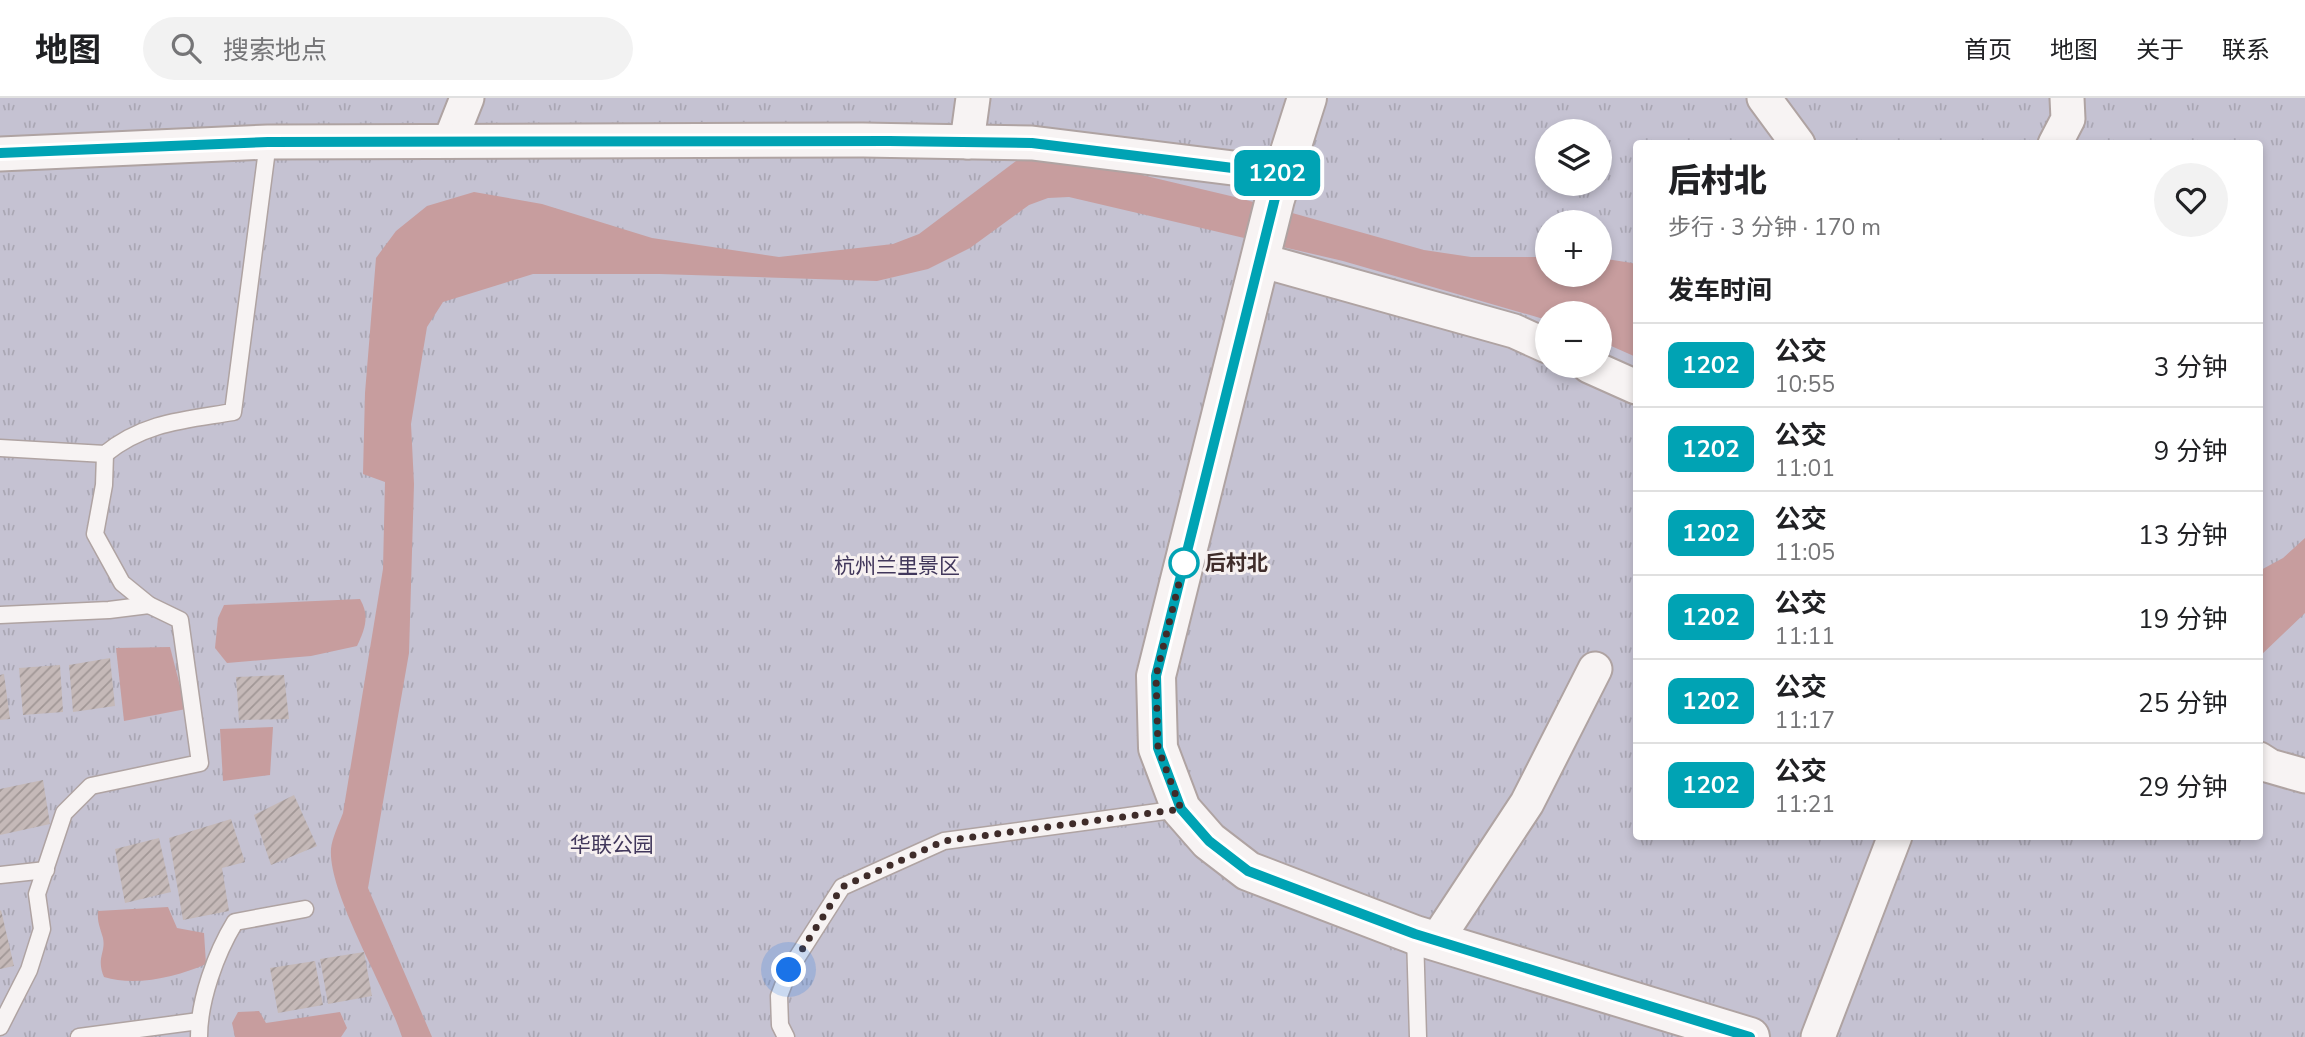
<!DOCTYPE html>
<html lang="zh">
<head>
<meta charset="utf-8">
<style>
	body { margin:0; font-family:"Nunito Sans","Noto Sans SC",sans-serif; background:#f2f2f2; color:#202124; height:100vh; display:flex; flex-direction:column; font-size:26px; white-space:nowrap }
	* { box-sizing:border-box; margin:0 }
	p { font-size:23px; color:#757577 }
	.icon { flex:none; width:38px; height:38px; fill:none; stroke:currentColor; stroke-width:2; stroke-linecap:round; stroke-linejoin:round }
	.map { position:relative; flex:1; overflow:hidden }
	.side { position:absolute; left:1633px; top:42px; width:630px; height:700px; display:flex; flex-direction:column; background:#fff; border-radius:7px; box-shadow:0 4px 10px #0003 }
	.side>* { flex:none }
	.badge { padding:0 14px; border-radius:10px; font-size:24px; line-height:46px }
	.tools { position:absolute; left:1535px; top:21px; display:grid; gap:14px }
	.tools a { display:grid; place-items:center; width:77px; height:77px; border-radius:50%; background:#fff; box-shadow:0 4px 10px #0003; font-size:35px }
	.you { position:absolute; width:35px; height:35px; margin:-18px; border:5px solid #fff; border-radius:50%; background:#1a73e8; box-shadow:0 0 0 10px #1a73e833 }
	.map>.badge { position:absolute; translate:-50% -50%; box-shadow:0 0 0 4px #fff }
	h2 { padding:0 35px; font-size:26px; line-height:63px }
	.round { display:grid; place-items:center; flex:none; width:74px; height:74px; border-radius:37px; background:#f2f2f2 }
	.summary { display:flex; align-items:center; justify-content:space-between; height:119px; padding:0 35px }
	h1 { font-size:33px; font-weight:800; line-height:52px }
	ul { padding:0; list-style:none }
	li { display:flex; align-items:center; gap:21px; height:84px; padding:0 35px; border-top:2px solid #e0e0e0 }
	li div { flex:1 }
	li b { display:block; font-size:26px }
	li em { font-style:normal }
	li .badge { min-width:77px; font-weight:700; text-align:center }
	header { display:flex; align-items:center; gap:42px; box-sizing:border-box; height:98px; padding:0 35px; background:#fff; border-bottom:2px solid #e0e0e0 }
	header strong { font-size:33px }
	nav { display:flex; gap:38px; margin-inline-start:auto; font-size:24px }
	.search { width:490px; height:63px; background:#f2f2f2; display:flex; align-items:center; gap:18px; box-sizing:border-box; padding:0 24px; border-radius:38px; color:#757577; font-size:26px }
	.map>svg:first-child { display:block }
</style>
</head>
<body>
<header>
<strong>地图</strong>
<div class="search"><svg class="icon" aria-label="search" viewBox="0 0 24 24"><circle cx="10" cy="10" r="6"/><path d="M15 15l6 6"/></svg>搜索地点</div>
<nav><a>首页</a><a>地图</a><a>关于</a><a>联系</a></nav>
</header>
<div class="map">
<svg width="2305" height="939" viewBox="0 0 2305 939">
	<defs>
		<pattern id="grass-tufts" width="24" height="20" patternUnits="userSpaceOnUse" patternTransform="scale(1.75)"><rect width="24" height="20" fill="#c5c2d2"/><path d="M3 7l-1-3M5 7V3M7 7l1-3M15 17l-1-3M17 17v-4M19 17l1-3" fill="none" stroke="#aaa7b4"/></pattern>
		<pattern id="building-hatch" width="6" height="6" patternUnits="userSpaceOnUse" patternTransform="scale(1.75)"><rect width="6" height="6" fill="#c5b9b8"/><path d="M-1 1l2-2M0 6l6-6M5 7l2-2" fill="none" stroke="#a19796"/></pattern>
	</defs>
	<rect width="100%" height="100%" fill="#e9e1e0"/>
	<path fill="url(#grass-tufts)" fill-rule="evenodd" d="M0 0H2305V939H0ZM1547 33H1600V86H1547ZM1636 46H2259V738H1636ZM1547 124H1600V177H1547ZM1547 215H1600V268H1547Z"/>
	<g fill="#c79d9e">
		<path d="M1046 61 1108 69 1239 100 1424 152 1471 159H1547V177H1600V160L1632 165 1636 167V259L1600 243V215H1547V222L1343 163 1069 99 1048 100 1029 107 970 150 928 171 877 183 659 176H533L443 204 427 229 411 326 414 386 409 555 368 790 432 939H402C386 890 328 795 331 751 332 740 339 726 343 715L383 471 385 384 363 376 365 295 376 160 396 133 427 108 474 94 542 106 652 140 779 159 893 146 919 136 1016 63Z"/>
		<path d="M2305 440V515L2259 559V473L2283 460Z"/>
		<path d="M360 501C370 518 365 531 357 548L311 558 227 565 215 550 218 520 224 507Z"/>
		<path d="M170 549 186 611 124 623 116 550Z"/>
		<path d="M273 629 270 677 223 683 220 631Z"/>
		<path d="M168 809 177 830 204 835 206 866C177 879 135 889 104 879 96 859 106 855 103 840 100 829 97 824 98 813Z"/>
		<path d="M259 913 266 925 340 914 347 930 341 939H235L232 925 238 914Z"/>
	</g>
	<g fill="url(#building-hatch)">
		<path d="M110 560 115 608 73 614 69 567Z"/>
		<path d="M60 567 63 614 23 617 19 570Z"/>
		<path d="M4 576 10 621 0 622V577Z"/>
		<path d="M284 577 289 621 239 622 236 579Z"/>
		<path d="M43 682 50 726 0 737V691Z"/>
		<path d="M294 697 317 748 271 767 254 717Z"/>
		<path d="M231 721 245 764 222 770 229 813 183 822 169 740Z"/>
		<path d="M159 740 171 794 125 805 115 751Z"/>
		<path d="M1 812 14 868 0 871V813Z"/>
		<path d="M364 854 372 898 328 906 320 861Z"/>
		<path d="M315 863 323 907 278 915 270 870Z"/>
	</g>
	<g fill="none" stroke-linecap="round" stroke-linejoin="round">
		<defs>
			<g id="service">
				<path d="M0 350 105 356C144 324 185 322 233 314L268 44"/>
				<path d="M0 517 109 512 149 507"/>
				<path d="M0 777 46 772"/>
				<path d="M1415 837 1418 939"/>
				<path d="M0 929 29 872 42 831 37 796 64 715 91 688 200 665 180 522 149 507 122 485 95 436 104 387 105 356"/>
				<path d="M79 939 199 923"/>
				<path d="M199 939C199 902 216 855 235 824L305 811"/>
				<path d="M786 939 780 927 779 898 789 872 842 789 944 743 1180 711"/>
			</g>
			<g id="minor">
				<path d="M1764 0 1798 46"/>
				<path d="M450 43 467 0"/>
				<path d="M967 44 973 0"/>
				<path d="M2055 46 2068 21 2067 0"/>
				<path d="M0 56 268 44 863 42 1032 45 1281 76"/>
				<path d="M1260 162 1514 233 1547 248"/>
				<path d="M1589 268 1636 289"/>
				<path d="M2259 661 2270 668 2305 678"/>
				<path d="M1436 843 1527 705 1595 571"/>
				<path d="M1818 939 1895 738"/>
			</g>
			<path id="tertiary" d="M1307 0 1275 101 1156 578 1158 650 1181 711 1209 743 1248 773 1415 837 1750 939"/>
		</defs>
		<use href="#service" stroke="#afa3a2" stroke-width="19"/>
		<use href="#minor" stroke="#afa3a2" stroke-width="37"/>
		<use href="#tertiary" stroke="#afa3a2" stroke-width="42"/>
		<use href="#service" stroke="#f7f3f3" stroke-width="16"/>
		<use href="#minor" stroke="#f7f3f3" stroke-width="33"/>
		<use href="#tertiary" stroke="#f7f3f3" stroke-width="38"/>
	</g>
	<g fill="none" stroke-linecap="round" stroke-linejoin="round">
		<defs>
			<path id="line" d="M0 55 268 44 889 43 1032 45 1281 76 1156 578 1158 650 1181 711 1209 743 1248 773 1415 836 1750 939"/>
		</defs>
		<use href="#line" stroke="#fff" stroke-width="16"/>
		<use href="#line" stroke="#00a3b4" stroke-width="10"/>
		<path stroke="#3f2c2a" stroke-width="7" stroke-dasharray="0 12.6" d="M789 872 842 789 944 743 1181 711 1158 650 1156 578 1184 465"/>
	</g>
	<circle fill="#fff" stroke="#00a3b4" stroke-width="3.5" cx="1184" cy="465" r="14"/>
	<g text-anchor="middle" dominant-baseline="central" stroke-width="6" stroke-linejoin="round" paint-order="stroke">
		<g font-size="21" font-weight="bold" fill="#3f2c2a" stroke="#f6f0f0" text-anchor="start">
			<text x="1205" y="465">后村北</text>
		</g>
		<g font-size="21" fill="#41375b" stroke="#f6f0f0">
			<text x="897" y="468">杭州兰里景区</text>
			<text x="612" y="747">华联公园</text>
		</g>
	</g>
</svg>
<div class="tools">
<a><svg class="icon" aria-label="layers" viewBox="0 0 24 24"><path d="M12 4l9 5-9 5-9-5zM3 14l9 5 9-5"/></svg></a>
<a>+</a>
<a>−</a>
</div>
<div class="you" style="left:789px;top:872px"></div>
<b class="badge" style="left:1277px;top:75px;background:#00a3b4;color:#fff">1202</b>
<section class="side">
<div class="summary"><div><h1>后村北</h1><p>步行 · 3 分钟 · 170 m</p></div><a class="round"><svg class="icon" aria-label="heart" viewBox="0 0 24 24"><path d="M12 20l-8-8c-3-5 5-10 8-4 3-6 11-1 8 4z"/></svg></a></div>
<h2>发车时间</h2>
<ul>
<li><span class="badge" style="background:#00a3b4;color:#fff">1202</span><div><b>公交</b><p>10:55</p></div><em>3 分钟</em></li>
<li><span class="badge" style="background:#00a3b4;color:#fff">1202</span><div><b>公交</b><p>11:01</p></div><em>9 分钟</em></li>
<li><span class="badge" style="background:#00a3b4;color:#fff">1202</span><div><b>公交</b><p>11:05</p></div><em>13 分钟</em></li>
<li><span class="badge" style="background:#00a3b4;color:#fff">1202</span><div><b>公交</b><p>11:11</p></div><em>19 分钟</em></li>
<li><span class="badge" style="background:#00a3b4;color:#fff">1202</span><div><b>公交</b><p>11:17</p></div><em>25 分钟</em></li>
<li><span class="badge" style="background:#00a3b4;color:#fff">1202</span><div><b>公交</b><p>11:21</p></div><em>29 分钟</em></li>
</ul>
</section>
</div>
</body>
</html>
